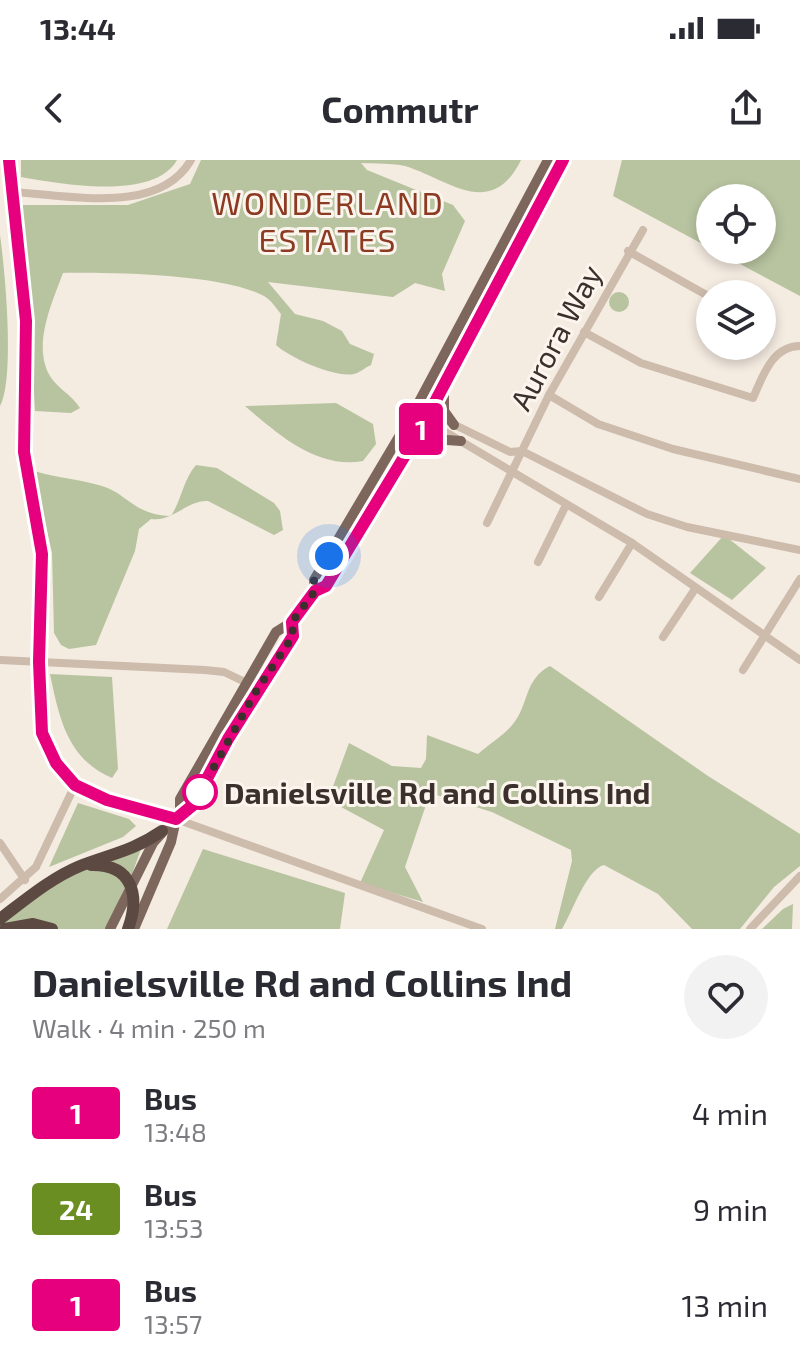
<!DOCTYPE html>
<html lang="en">
<head>
<meta charset="utf-8">
<style>
	body { margin:0; font-family:"Exo 2",sans-serif; background:#f2f2f3; color:#2b2b33; height:100vh; display:flex; flex-direction:column; font-size:30px; white-space:nowrap }
	* { box-sizing:border-box; margin:0 }
	p { font-size:26px; color:#7c7c81 }
	.icon { flex:none; width:44px; height:44px; fill:none; stroke:currentColor; stroke-width:2; stroke-linecap:round; stroke-linejoin:round }
	.map { position:relative; height:769px; overflow:hidden }
	.sheet { display:flex; flex-direction:column; background:#fff; flex:1 }
	.sheet>* { flex:none }
	.badge { padding:0 16px; border-radius:6px; font-size:28px; line-height:52px }
	.tools { position:absolute; left:696px; top:24px; display:grid; gap:16px }
	.tools a { display:grid; place-items:center; width:80px; height:80px; border-radius:50%; background:#fff; box-shadow:0 4px 12px #0003; font-size:40px }
	.you { position:absolute; width:40px; height:40px; margin:-20px; border:6px solid #fff; border-radius:50%; background:#1a73e8; box-shadow:0 0 0 12px #1a73e833 }
	.map>.badge { position:absolute; translate:-50% -50%; box-shadow:0 0 0 4px #fff }
	.round { display:grid; place-items:center; flex:none; width:84px; height:84px; border-radius:42px; background:#f2f2f3 }
	.headline { display:flex; align-items:center; justify-content:space-between; height:136px; padding:0 32px }
	h1 { font-size:38px; font-weight:700; line-height:60px }
	ul { padding:0; list-style:none }
	li { display:flex; align-items:center; gap:24px; height:96px; padding:0 32px }
	li div { flex:1 }
	li b { display:block; font-size:30px }
	li em { font-style:normal }
	li .badge { min-width:88px; font-weight:700; text-align:center }
	.status { display:flex; justify-content:space-between; align-items:center; height:56px; padding:0 40px; background:#fff; direction:ltr }
	.status svg { height:22px; fill:currentColor }
	header { display:flex; justify-content:space-between; align-items:center; height:104px; padding:0 32px; background:#fff; font-size:36px; font-weight:700 }
	.map>svg:first-child { display:block }
</style>
</head>
<body>
<div class="status"><b>13:44</b><svg viewBox="0 0 49 12"><path d="M0 12V9h3v3zM5 12V6h3v6zM10 12V3h3v9zM15 12V0h3v12zM26 1h20v11H26zM47 4h2v5h-2z"/></svg></div>
<header><svg class="icon" aria-label="back" viewBox="0 0 24 24"><path d="M15 5l-7 7 7 7"/></svg>Commutr<svg class="icon" aria-label="share" viewBox="0 0 24 24"><path d="M12 15V3M7 8l5-5 5 5M5 13v7h14v-7"/></svg></header>
<div class="map">
<svg width="800" height="769" viewBox="0 0 800 769">
	<rect width="100%" height="100%" fill="#f4ebe1"/>
	<g fill="#b8c4a0">
		<path d="M21 0H177C154 41 61 24 21 17Z"/>
		<path d="M201 0H521C491 61 448 19 405 6 392 3 375 4 361 3L367 10 453 45 465 61 442 114 445 131 415 123 393 137 268 122 295 154 323 161 342 171 350 184 374 194 371 205C366 207 359 213 354 214 335 218 290 198 276 185L281 154C276 148 271 140 264 136 223 114 111 112 63 113 52 143 32 186 50 216 57 228 72 235 80 248L71 253 35 251 29 146 16 45H128L190 24Z"/>
		<path d="M622 0H800V136L714 90H762V38H710V88L613 36Z"/>
		<path d="M0 75C5 111 15 217 0 246Z"/>
		<circle cx="619" cy="142" r="10"/>
		<path d="M336 243 373 264 376 284 363 301C317 309 279 275 245 246Z"/>
		<path d="M196 305 217 308 274 343 280 351 283 370 274 375 208 341C186 340 174 362 151 359L139 369 135 391 96 485 69 489 61 485 54 473 52 393 34 311C56 318 80 319 102 326 128 334 134 355 171 356 182 339 183 320 196 305Z"/>
		<path d="M724 375 766 408 732 440 690 413Z"/>
		<path d="M550 506 708 616 800 674V706L774 727 740 769H692L658 734 604 705C586 710 573 751 562 769H555L572 701 571 690 492 652 430 633 405 707 423 742 360 723 384 670 328 640 349 583 392 606 421 608 426 599 427 575 478 594C489 584 504 575 513 564 529 545 524 519 550 506Z"/>
		<path d="M50 514 112 517 118 609 112 618C67 599 59 557 50 514Z"/>
		<path d="M78 643 129 659 136 666 123 677 49 707Z"/>
		<path d="M141 689 131 717 103 703Z"/>
		<path d="M203 689 345 733 340 769H167Z"/>
		<path d="M92 707 106 709 126 725 106 769H59L47 764 0 768V763C28 742 58 716 92 707Z"/>
		<path d="M793 744 792 769H762L783 749Z"/>
	</g>
	<g fill="none" stroke-linecap="round" stroke-linejoin="round">
		<g stroke="#cdbbac" stroke-width="8">
			<path d="M9 0 26 161V306L42 394 39 552 42 573 56 603 75 625 94 635 176 659 482 769"/>
			<path d="M10 32C66 34 158 57 191 0"/>
			<path d="M628 91 710 137"/>
			<path d="M584 172 641 203 753 238C763 216 772 186 800 186"/>
			<path d="M549 235 598 264 673 289 800 319"/>
			<path d="M438 261 442 270 632 383 800 500"/>
			<path d="M451 263 510 292 522 291 647 354 687 367 800 390"/>
			<path d="M487 363 549 235 643 70"/>
			<path d="M538 402 566 345"/>
			<path d="M599 437 632 383"/>
			<path d="M663 477 695 429"/>
			<path d="M0 500 205 510 224 512 245 522"/>
			<path d="M743 510 800 419"/>
			<path d="M0 683 25 720"/>
			<path d="M0 739 36 707 75 625"/>
			<path d="M750 769 800 716"/>
		</g>
		<g stroke="#7d675c" stroke-width="10">
			<path d="M444 231V251L454 265"/>
			<path d="M407 296 432 279 461 281"/>
			<path d="M315 431 314 420 413 253 548 0"/>
			<path d="M180 653V639L276 472 292 462 315 431 326 426 418 274 563 0"/>
			<path d="M110 769 153 683 180 653 193 645 228 579 293 476 292 462"/>
			<path d="M134 769 171 682 176 659"/>
		</g>
		<g stroke="#5c4a42" stroke-width="12">
			<path d="M91 705C133 704 140 736 128 769"/>
			<path d="M0 759C25 740 51 718 80 706 111 694 133 691 162 671"/>
			<path d="M5 769 33 764 52 769"/>
		</g>
	</g>
	<g fill="none" stroke-linecap="round" stroke-linejoin="round">
		<defs>
			<path id="line" d="M9 0 26 161 24 292 42 394 39 502 42 573 56 603 75 625 107 640 176 659 193 645 228 579 293 476 292 462 315 431 326 426 418 274 563 0"/>
		</defs>
		<use href="#line" stroke="#fff" stroke-width="18"/>
		<use href="#line" stroke="#e6007e" stroke-width="12"/>
		<path stroke="#3b302b" stroke-width="8" stroke-dasharray="0 14.4" d="M200 632 255 533 293 476 292 462 315 431 314 420 329 396"/>
	</g>
	<circle fill="#fff" stroke="#e6007e" stroke-width="4" cx="200" cy="632" r="16"/>
	<g text-anchor="middle" dominant-baseline="central" stroke-width="6" stroke-linejoin="round" paint-order="stroke">
		<g font-size="30" fill="#3b302b" stroke="#fbf5ee">
			<text transform="translate(555 177) rotate(-62)">Aurora Way</text>
		</g>
		<g font-size="30" font-weight="bold" fill="#3b302b" stroke="#fbf5ee" text-anchor="start">
			<text x="224" y="632">Danielsville Rd and Collins Ind</text>
		</g>
		<g font-size="32" letter-spacing="2" fill="#8c3b22" stroke="#fbf5ee">
			<text x="328" y="42">WONDERLAND<tspan x="328" dy="37">ESTATES</tspan></text>
		</g>
	</g>
</svg>
<div class="tools">
<a><svg class="icon" aria-label="locate" viewBox="0 0 24 24"><circle cx="12" cy="12" r="6"/><path d="M12 2v4M12 18v4M2 12h4M18 12h4"/></svg></a>
<a><svg class="icon" aria-label="layers" viewBox="0 0 24 24"><path d="M12 4l9 5-9 5-9-5zM3 14l9 5 9-5"/></svg></a>
</div>
<div class="you" style="left:329px;top:396px"></div>
<b class="badge" style="left:421px;top:269px;background:#e6007e;color:#fff">1</b>
</div>
<section class="sheet">
<div class="headline"><div><h1>Danielsville Rd and Collins Ind</h1><p>Walk · 4 min · 250 m</p></div><a class="round"><svg class="icon" aria-label="heart" viewBox="0 0 24 24"><path d="M12 20l-8-8c-3-5 5-10 8-4 3-6 11-1 8 4z"/></svg></a></div>
<ul>
<li><span class="badge" style="background:#e6007e;color:#fff">1</span><div><b>Bus</b><p>13:48</p></div><em>4 min</em></li>
<li><span class="badge" style="background:#6b8e23;color:#fff">24</span><div><b>Bus</b><p>13:53</p></div><em>9 min</em></li>
<li><span class="badge" style="background:#e6007e;color:#fff">1</span><div><b>Bus</b><p>13:57</p></div><em>13 min</em></li>
</ul>
</section>
</body>
</html>
